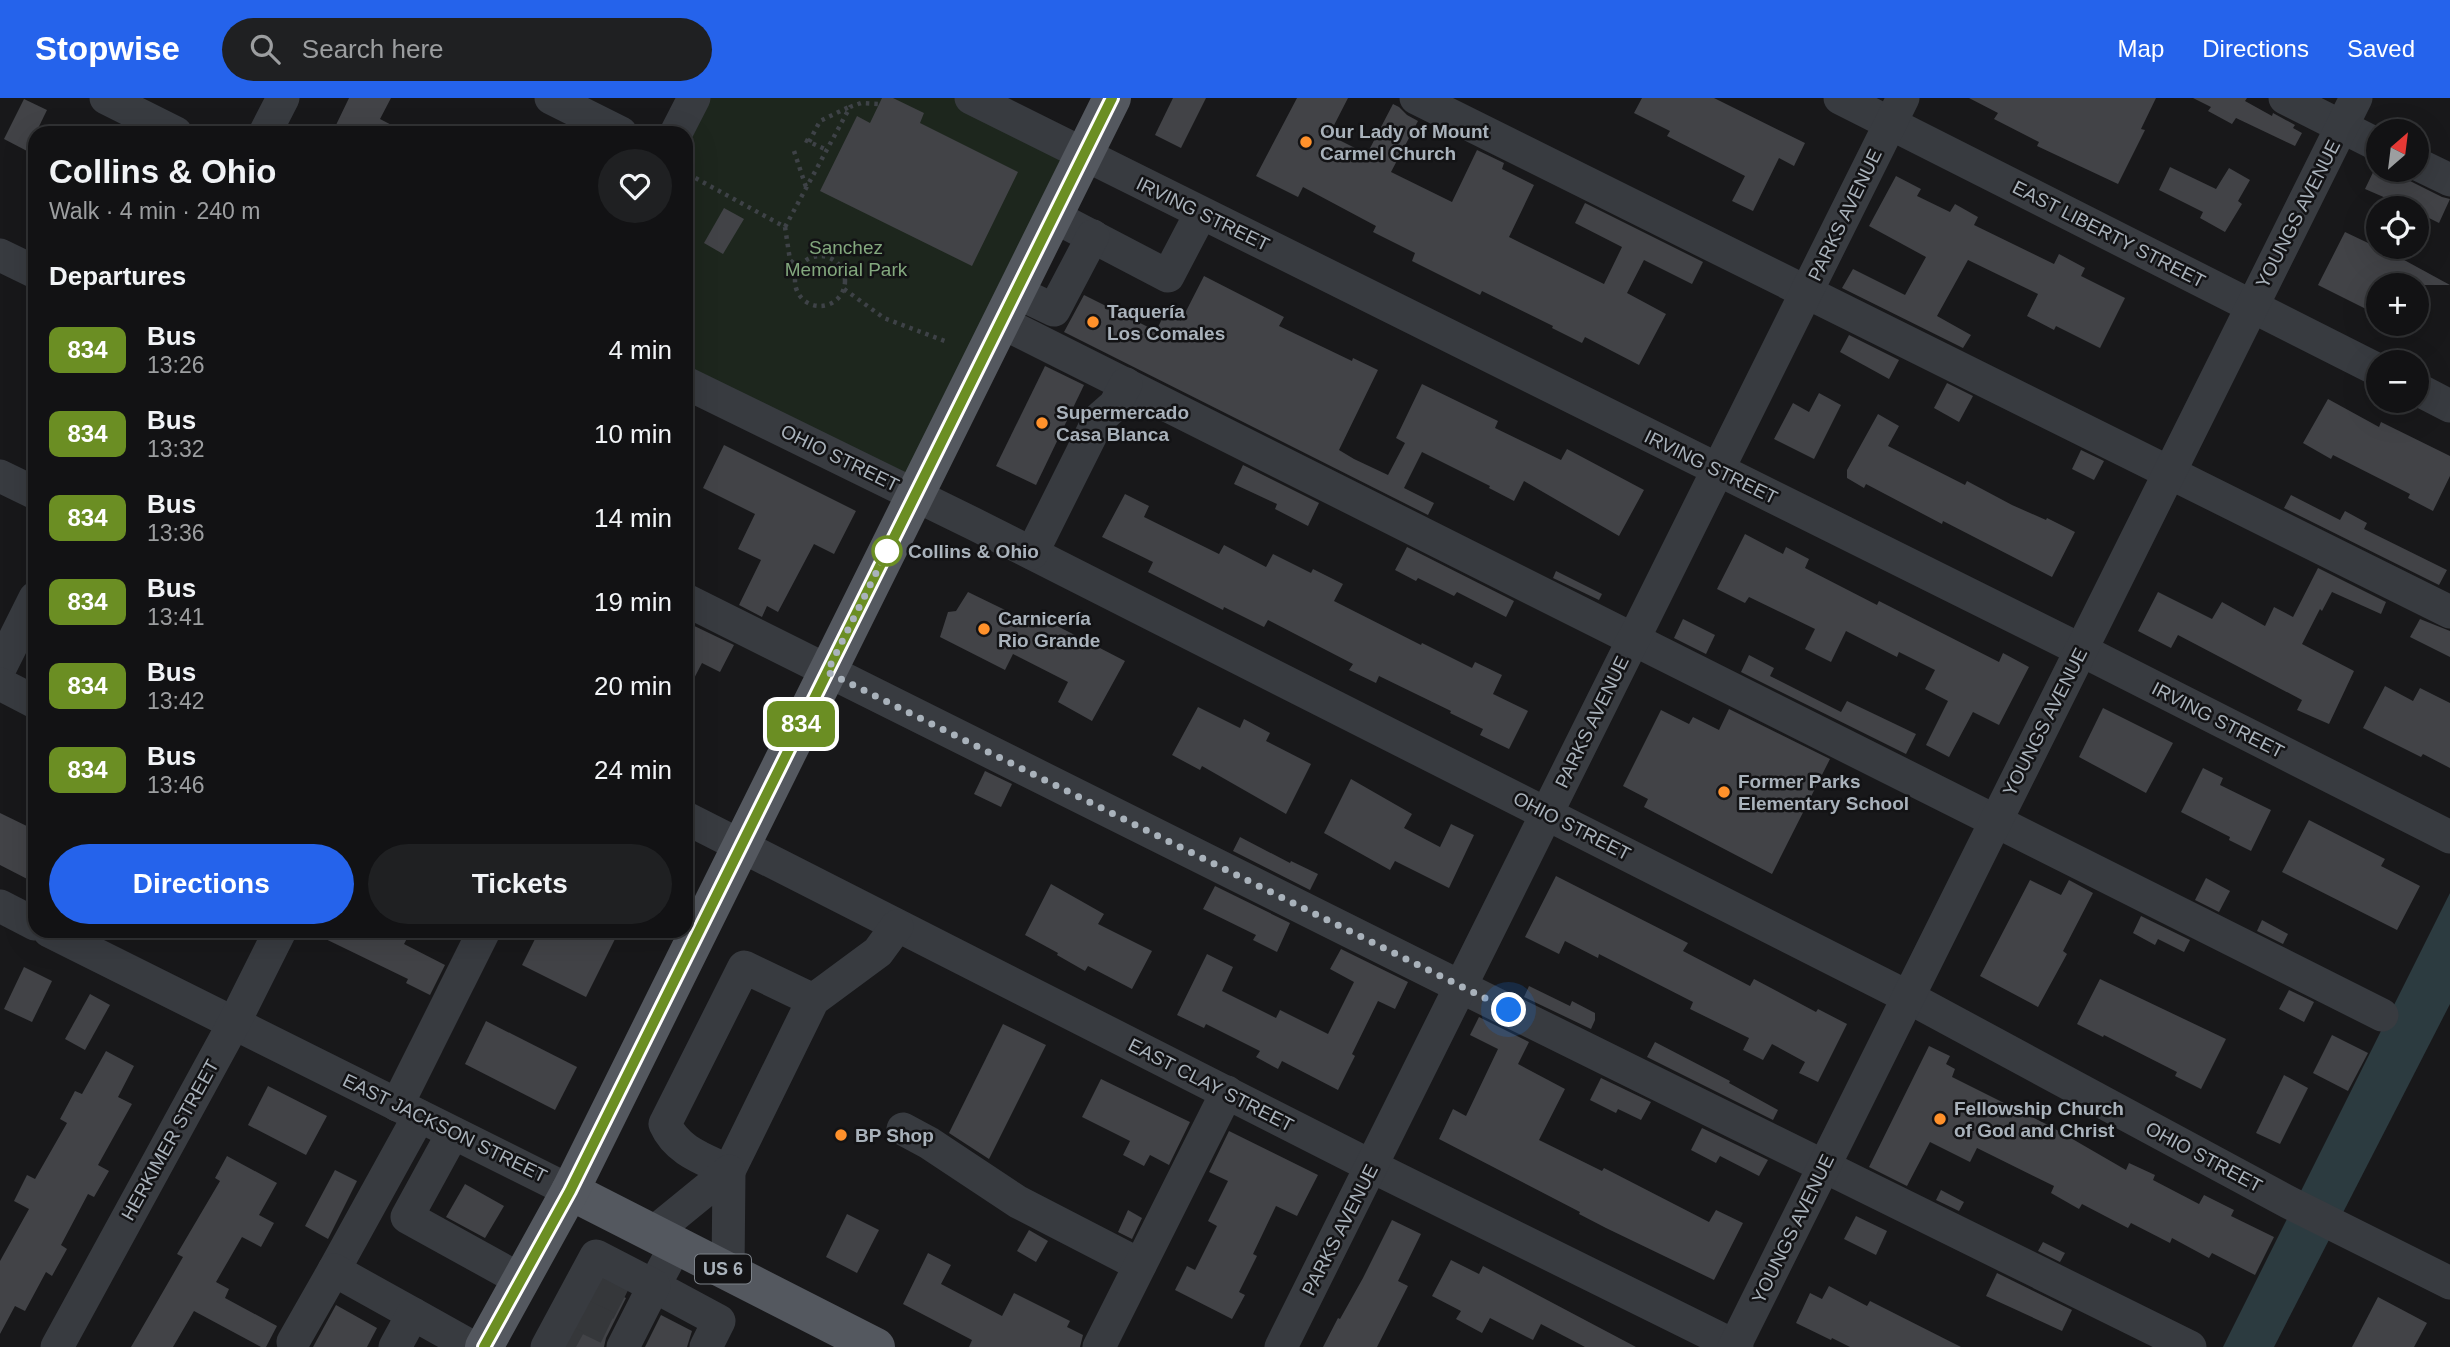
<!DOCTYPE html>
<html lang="en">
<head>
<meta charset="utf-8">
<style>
	body { margin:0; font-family:Arial,sans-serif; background:#1f2022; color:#f1f3f6; height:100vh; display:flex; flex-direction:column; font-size:26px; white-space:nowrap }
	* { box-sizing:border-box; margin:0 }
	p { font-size:23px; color:#9c9ea0 }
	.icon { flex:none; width:38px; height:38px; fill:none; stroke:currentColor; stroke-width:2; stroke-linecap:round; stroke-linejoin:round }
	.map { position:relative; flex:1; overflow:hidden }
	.sheet { position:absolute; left:28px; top:28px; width:665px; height:812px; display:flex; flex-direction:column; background:#121214; border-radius:21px; box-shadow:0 7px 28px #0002,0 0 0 2px #313234 }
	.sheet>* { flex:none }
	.badge { padding:0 14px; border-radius:10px; font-size:24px; line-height:46px }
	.needle { width:46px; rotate:28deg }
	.tools { position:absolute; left:2366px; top:21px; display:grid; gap:14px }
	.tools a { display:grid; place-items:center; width:63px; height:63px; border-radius:50%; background:#121214; box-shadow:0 7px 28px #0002,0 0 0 2px #313234; font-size:35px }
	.you { position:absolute; width:35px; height:35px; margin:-18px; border:5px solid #fff; border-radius:50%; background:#1a73e8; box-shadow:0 0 0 10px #1a73e833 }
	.map>.badge { position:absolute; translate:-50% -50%; box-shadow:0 0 0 4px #fff }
	h2 { padding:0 21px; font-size:26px; line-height:63px }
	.round { display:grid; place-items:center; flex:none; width:74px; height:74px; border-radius:37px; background:#1f2022 }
	.overview { display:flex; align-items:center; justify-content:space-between; height:119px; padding:0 21px }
	h1 { font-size:33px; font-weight:600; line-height:52px }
	.cta { display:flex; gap:14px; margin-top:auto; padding:14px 21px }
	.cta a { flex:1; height:80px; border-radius:42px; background:#2563eb; color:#fff; font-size:28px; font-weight:600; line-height:80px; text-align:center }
	.cta a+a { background:#1f2022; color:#f1f3f6 }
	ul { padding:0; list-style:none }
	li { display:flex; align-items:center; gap:21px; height:84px; padding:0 21px }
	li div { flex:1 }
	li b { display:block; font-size:26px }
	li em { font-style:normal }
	li .badge { min-width:77px; font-weight:700; text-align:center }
	header { display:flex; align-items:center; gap:42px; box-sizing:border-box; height:98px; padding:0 35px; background:#2563eb; color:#fff }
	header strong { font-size:33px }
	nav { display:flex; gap:38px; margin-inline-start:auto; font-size:24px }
	.search { width:490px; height:63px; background:#1f2022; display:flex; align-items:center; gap:18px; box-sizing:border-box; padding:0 24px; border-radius:38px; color:#9c9ea0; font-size:26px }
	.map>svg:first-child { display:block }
</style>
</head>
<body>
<header>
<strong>Stopwise</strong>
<div class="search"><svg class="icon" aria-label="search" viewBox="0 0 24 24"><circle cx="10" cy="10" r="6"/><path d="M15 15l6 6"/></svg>Search here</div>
<nav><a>Map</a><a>Directions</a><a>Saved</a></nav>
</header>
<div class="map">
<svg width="2450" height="1249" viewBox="0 0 2450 1249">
	<rect width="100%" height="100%" fill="#18181a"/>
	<path fill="#1d261d" d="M708 0H959L1078 59 910 386 686 278V45Z"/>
	<path fill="#2c3b40" d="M2450 795V906L2274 1249H2223Z"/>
	<g fill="#424347">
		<path d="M349 0H391L380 21 407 35H351L336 27Z"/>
		<path d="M882 0H893L924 15 920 25 1018 74 972 168 820 93 857 18 870 25Z"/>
		<path d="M1173 0H1206L1181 50 1155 37Z"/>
		<path d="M1297 0H1348L1329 37 1367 56 1393 6 1399 9 1407 17 1418 23 1391 74 1452 104 1477 52 1504 65 1502 71 1534 87 1509 139 1604 186 1622 149 1575 125 1585 105 1703 164 1692 186 1644 162 1627 195 1666 216 1639 267 1585 239 1582 245 1552 230 1553 228 1482 193 1480 197 1412 163 1415 155 1373 134 1376 128 1303 89 1298 99 1256 78Z"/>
		<path d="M1642 0H1714L1805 45 1794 68 1779 60 1753 113 1732 103 1745 78 1667 38 1670 33 1634 15Z"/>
		<path d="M1969 0H2156L2141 31 2145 32 2118 86 2037 48 2039 44 1994 21 1998 15Z"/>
		<path d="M2193 0H2247L2245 3 2272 18 2273 15 2295 27 2293 30 2302 35 2295 48 2236 20 2232 26 2208 13 2211 9Z"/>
		<path d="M24 1 47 12 27 53 4 41Z"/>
		<path d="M2377 66 2378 72H2388L2442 99 2450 101 2439 125 2417 114V110H2409L2365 91Z"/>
		<path d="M2170 69 2216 91 2229 70 2250 82 2238 103 2242 106 2225 134 2200 120 2203 114 2159 92Z"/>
		<path d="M1896 78 1921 91 1917 98 1950 114 1955 106 1978 119 1974 127 2054 166 2059 156 2085 170 2081 178 2125 200 2100 250 2056 228 2054 232 2027 218 2038 196 1968 162 1937 218 1971 237 1963 250 1842 190 1853 171 1905 197 1926 159 1869 128Z"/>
		<path d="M724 110 744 121 723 156 704 145Z"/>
		<path d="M2345 134 2406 163 2450 187H2378V217L2318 187Z"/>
		<path d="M1204 178 1284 219 1279 228 1352 263 1353 260 1378 272 1339 352 1354 361 1388 377 1405 345 1396 340 1422 286 1498 323 1495 330 1561 362 1567 351 1644 392 1619 438 1524 383 1514 403 1489 390 1490 388 1422 354 1404 390 1434 405 1428 417 1064 234 1084 197 1156 233 1165 215 1181 223Z"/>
		<path d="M1849 237 1899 262 1889 281 1840 254Z"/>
		<path d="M1045 268 1084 287 1036 387 996 368Z"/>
		<path d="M1947 285 1973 298 1959 324 1934 310Z"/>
		<path d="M1819 295 1841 307 1814 361 1774 341 1793 305 1809 314Z"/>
		<path d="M2328 301 2379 329 2381 324 2450 358V378L2433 413 2408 400 2410 396 2333 357 2331 361 2303 345Z"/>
		<path d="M1878 316 1899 328 1888 348 1965 387 1967 383 2012 407 2046 422 2047 420 2075 434 2052 479 1943 423 1942 426 1866 386 1864 390 1847 380V372Z"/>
		<path d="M724 347 856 413 834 456 814 446 778 514 767 508 762 519 739 507 761 462 738 451 755 416 703 390Z"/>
		<path d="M2081 352 2104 363 2094 382 2072 371Z"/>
		<path d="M1243 367 1319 405 1308 428 1275 411 1277 406 1234 386Z"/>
		<path d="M1125 396 1149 408 1144 419 1219 456 1224 447 1266 469 1273 456 1311 475 1313 471 1343 486 1334 503 1421 547 1422 545 1472 570 1475 564 1502 577 1493 596 1528 613 1509 651 1480 637 1483 631 1450 615 1451 613 1379 578 1376 585 1349 572 1353 566 1268 522 1264 529 1224 509 1223 512 1148 474 1153 464 1102 439Z"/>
		<path d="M2291 397 2340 422 2345 413 2367 425 2364 431 2447 472 2439 487 2284 410Z"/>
		<path d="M1745 436 1783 456 1786 449 1809 461 1805 470 1877 507 1879 503 1999 564 2003 555 2029 569 1999 627 1973 614 1949 659 1926 647 1948 603 1925 591 1935 572 1899 554 1897 559 1846 533 1831 564 1805 551 1815 531 1749 499 1745 505 1717 491Z"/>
		<path d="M1407 449 1514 503 1506 519 1457 494 1454 498 1418 480 1416 483 1395 472Z"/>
		<path d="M2318 470 2386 504 2381 516 2332 494 2322 513 2320 511 2302 546 2354 573 2329 626 2297 612 2302 602 2178 537 2171 550 2138 533 2158 494 2212 521 2222 504 2265 528 2274 509 2293 519Z"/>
		<path d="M1556 473 1602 496 1599 502 1553 480Z"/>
		<path d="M968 494 1032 525 1036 517 1125 563 1092 623 1058 604 1068 584 1013 556 1005 572 940 539 948 514 956 513Z"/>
		<path d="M1683 521 1715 537 1706 556 1674 540Z"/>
		<path d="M2420 521 2450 533V559L2410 539Z"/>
		<path d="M686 524 734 547 720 574 702 565 686 596Z"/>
		<path d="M1749 557 1774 570 1770 578 1841 614 1847 603 1916 636 1906 656 1741 574Z"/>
		<path d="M2385 588 2413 603 2420 590 2450 605V670L2423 656 2421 659 2363 630Z"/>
		<path d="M1198 609 1240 630 1244 621 1270 635 1266 643 1311 666 1286 716 1202 668 1200 672 1172 657Z"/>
		<path d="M2103 610 2173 645 2146 695 2079 659Z"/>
		<path d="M1729 611 1830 661 1772 776 1644 709 1648 701 1623 688 1661 612 1689 626 1693 619 1719 632Z"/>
		<path d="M2203 670 2223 680 2220 687 2271 712 2251 753 2229 742 2230 739 2181 714Z"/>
		<path d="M985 673 1012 686 1001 709 974 696Z"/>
		<path d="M1351 681 1412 716 1404 730 1440 749 1451 726 1474 737 1449 790 1395 763 1390 772 1324 735Z"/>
		<path d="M0 715 35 732V785L0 767Z"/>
		<path d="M2309 722 2385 761 2381 768 2420 788 2397 832 2282 774Z"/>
		<path d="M1240 739 1290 765 1291 763 1318 776 1310 792 1233 753Z"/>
		<path d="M1556 778 1688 845 1683 853 1750 888 1754 881 1816 914 1818 911 1847 926 1818 984 1799 975 1805 964 1772 946 1763 962 1743 952 1749 940 1690 911 1693 904 1599 856 1598 860 1565 843 1559 856 1525 839Z"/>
		<path d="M2206 780 2230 793 2219 814 2195 802Z"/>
		<path d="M2030 782 2061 797 2069 782 2093 795 2063 853 2067 856 2038 909 1980 878Z"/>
		<path d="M1051 786 1104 816 1098 826 1152 853 1132 891 1088 868 1085 873 1057 857 1058 855 1025 837Z"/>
		<path d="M1215 788 1290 825 1277 854 1253 842 1256 837 1203 811Z"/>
		<path d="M2141 818 2190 842 2184 854 2158 841 2155 847 2133 835Z"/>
		<path d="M2262 822 2288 836 2283 846 2257 833Z"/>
		<path d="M309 833H411L404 846 445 867 430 897 406 885 408 881Z"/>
		<path d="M539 833H619L586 899 522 867Z"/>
		<path d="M1341 851 1408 884 1395 911 1378 903 1352 956 1355 958 1338 992 1282 963 1278 971 1256 959 1260 953 1206 926 1204 930 1177 917 1207 856 1233 869 1222 893 1276 920 1280 912 1328 936 1354 884 1330 871Z"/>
		<path d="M24 869 52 883 32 924 4 911Z"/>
		<path d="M2100 881 2226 941 2201 991 2175 978 2177 974 2104 937 2103 939 2077 926Z"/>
		<path d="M1529 888 1570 908 1572 903 1595 915V922L1591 931 1524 899Z"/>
		<path d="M2289 892 2314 904 2304 924 2279 911Z"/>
		<path d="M90 896 110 907 85 952 65 941Z"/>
		<path d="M1479 919 1529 944 1518 966 1565 991 1539 1042 1602 1073 1604 1070 1709 1124 1716 1112 1743 1125 1714 1182 1606 1130 1579 1116 1580 1114 1439 1041 1453 1011 1466 1018 1498 951 1470 937Z"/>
		<path d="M486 923 577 969 555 1012 465 966Z"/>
		<path d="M1003 926 1046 947 989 1061 949 1035Z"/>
		<path d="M2332 937 2368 955 2348 993 2313 975Z"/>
		<path d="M1655 944 1730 983 1729 985 1778 1012 1773 1022 1647 959Z"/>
		<path d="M1929 948 1950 958 1946 966 1955 971 1952 979 2050 1028 2126 1072 2129 1065 2155 1077 2153 1082 2199 1106 2204 1097 2234 1112 2231 1118 2274 1139 2255 1177 2212 1155 2209 1160 2172 1140 2170 1145 2131 1125 2128 1130 2082 1106 2079 1111 2051 1095 2054 1088 1977 1050 1970 1064 1930 1044 1907 1088 1869 1069Z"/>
		<path d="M106 953 134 968 118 999 132 1006 98 1067 109 1073 94 1099 88 1096 61 1147 67 1151 52 1178 46 1174 25 1213 15 1208 0 1236V1163L29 1111 14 1103 27 1077 35 1081 67 1025 60 1021 75 993 82 996Z"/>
		<path d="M2284 977 2308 990 2280 1046 2256 1035Z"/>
		<path d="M1601 980 1651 1004 1641 1022 1618 1011 1616 1015 1590 1002Z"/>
		<path d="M1101 981 1190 1024 1169 1067 1150 1057 1144 1068 1123 1057 1130 1043 1082 1019Z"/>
		<path d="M268 988 327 1018 306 1057 248 1027Z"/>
		<path d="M1702 1030 1768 1062 1759 1078 1720 1058 1716 1065 1691 1052Z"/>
		<path d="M1229 1033 1318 1077 1297 1118 1276 1108 1253 1156 1257 1158 1239 1194 1245 1197 1232 1221 1175 1192 1187 1168 1195 1172 1217 1128 1208 1123 1228 1083 1209 1074Z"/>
		<path d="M227 1058 277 1085 259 1117 274 1125 261 1149 242 1139 216 1184 229 1191 225 1200 277 1228 266 1249H261L194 1213 173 1249H131L183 1159 177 1156 220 1083 215 1080Z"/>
		<path d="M335 1072 357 1083 328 1141 305 1128Z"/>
		<path d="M465 1086 504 1108 485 1140 446 1119Z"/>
		<path d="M1941 1092 1964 1104 1959 1113 1936 1102Z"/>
		<path d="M1128 1112 1142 1120 1132 1141 1118 1134Z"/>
		<path d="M847 1116 879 1132 857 1175 826 1159Z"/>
		<path d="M1856 1118 1887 1133 1876 1157 1844 1141Z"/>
		<path d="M1392 1122 1421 1136 1398 1183 1408 1188 1377 1249H1323L1338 1220 1340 1221 1363 1180Z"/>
		<path d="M1029 1132 1048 1143 1036 1164 1017 1153Z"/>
		<path d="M2043 1144 2065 1155 2060 1164 2038 1153Z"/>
		<path d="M928 1155 951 1167 941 1186 1002 1218 1014 1195 1070 1223 1067 1229 1083 1237 1080 1249H969L972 1242 903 1206Z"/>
		<path d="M1451 1162 1479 1176 1483 1168 1636 1249H1585L1541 1226 1533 1242 1490 1220 1482 1235 1456 1221 1461 1213 1432 1198Z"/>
		<path d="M1997 1175 2072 1212 2062 1233 1986 1198Z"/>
		<path d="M604 1184 626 1195 624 1199 626 1200 606 1240 604 1249H569Z"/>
		<path d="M1829 1188 1867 1208 1870 1203 1961 1249H1850L1832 1240 1831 1242 1796 1225 1810 1195 1822 1201Z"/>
		<path d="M2378 1199 2427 1225 2414 1249H2352Z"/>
		<path d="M336 1207 377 1230 367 1249H313Z"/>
		<path d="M661 1217 692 1233 687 1249H645Z"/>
	</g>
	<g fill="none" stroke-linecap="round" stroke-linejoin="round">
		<g stroke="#35373a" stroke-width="33" stroke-dasharray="33 17" stroke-linecap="butt">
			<path d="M592 1191 621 1206"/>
			<path d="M579 1216 608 1230"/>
			<path d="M565 1243 576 1249"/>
		</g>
		<g stroke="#3e4247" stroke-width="4.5" stroke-dasharray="3.5 5" stroke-linecap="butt">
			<path d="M805 42 827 52"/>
			<path d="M809 44 820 23 849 9"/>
			<path d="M794 53 806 89"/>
			<path d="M688 76 785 129 790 162 798 169"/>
			<path d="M785 129 850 9 861 5 879 6"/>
			<circle cx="820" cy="183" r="25"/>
			<path d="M844 191 884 220 945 243"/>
		</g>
		<g stroke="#383b40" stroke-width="33">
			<path d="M106 0 176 35"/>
			<path d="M551 0 621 35"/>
			<path d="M971 0 2081 552 2450 739"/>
			<path d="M1416 0 2450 514"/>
			<path d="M1840 0 2378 272"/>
			<path d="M2285 0 2378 47"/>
			<path d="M265 35 283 0"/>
			<path d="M676 35 694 0"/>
			<path d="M2417 66 2450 82"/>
			<path d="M1053 118 1168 178 1201 115"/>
			<path d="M0 157 35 174"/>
			<path d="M1016 194 1054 212 1093 138"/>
			<path d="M1001 224 2382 917"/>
			<path d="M686 285 976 427 1908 899 2288 1104 2450 1185"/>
			<path d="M2417 291 2450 308"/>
			<path d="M0 378 35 395"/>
			<path d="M1032 455 1099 321 1115 307 1126 286"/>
			<path d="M686 502 1461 889 2190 1249"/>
			<path d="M0 570 35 500"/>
			<path d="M0 586 35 604"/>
			<path d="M686 720 1371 1068 1737 1249"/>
			<path d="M0 808 35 826"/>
			<path d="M49 833 570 1093"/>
			<path d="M813 902 744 869 665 1026C677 1053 704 1061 729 1073L813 902 878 854 897 828"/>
			<path d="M397 1007 484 833"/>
			<path d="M903 1031 929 1045 1018 1104 1140 1167"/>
			<path d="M453 1035 407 1119 521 1182"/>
			<path d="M653 1135 729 1073 728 1173"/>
			<path d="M676 1147 654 1188 719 1223 706 1249"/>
			<path d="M334 1172 419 1018"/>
			<path d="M293 1244 334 1172 413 1216"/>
			<path d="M57 1249 234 925 280 833"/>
			<path d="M395 1249 413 1216 472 1249"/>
			<path d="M547 1249 596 1158 654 1188 623 1249"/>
			<path d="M1099 1249 1227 994"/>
			<path d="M1281 1249 1903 0"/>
			<path d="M1734 1249 2356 0"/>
		</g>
		<g stroke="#54585f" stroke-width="38">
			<path d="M570 1093 876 1249"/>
			<path d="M484 1249 570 1093 1112 0"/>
		</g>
	</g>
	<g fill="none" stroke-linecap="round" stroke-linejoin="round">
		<defs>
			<path id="line" d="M484 1249 570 1093 1112 0"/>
		</defs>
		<use href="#line" stroke="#fff" stroke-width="16"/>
		<use href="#line" stroke="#6b8e23" stroke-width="10"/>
		<path stroke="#a9b2bb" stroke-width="7" stroke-dasharray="0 12.6" d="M887 453 827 574 1509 912"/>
	</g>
	<g fill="#ff912b" stroke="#131315" stroke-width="2.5">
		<circle cx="1306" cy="44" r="7"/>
		<circle cx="1093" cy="224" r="7"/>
		<circle cx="1042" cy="325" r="7"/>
		<circle cx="984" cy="531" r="7"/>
		<circle cx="1724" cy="694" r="7"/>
		<circle cx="1940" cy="1021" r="7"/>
		<circle cx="841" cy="1037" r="7"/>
	</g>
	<circle fill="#fff" stroke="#6b8e23" stroke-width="3.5" cx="887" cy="453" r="14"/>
	<g text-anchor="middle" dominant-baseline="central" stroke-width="5" stroke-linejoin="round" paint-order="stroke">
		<rect fill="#131315" stroke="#7c8289" stroke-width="2" x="695" y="1156.5" width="56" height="29" rx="5"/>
		<g font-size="18" font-weight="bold" fill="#a9b2bb">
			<text x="723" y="1171">US 6</text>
		</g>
		<g font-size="19" font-weight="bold" fill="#a9b2bb" stroke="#131315" text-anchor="start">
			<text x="1320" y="33">Our Lady of Mount<tspan x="1320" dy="22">Carmel Church</tspan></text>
			<text x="1107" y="213">Taquería<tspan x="1107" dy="22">Los Comales</tspan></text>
			<text x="1056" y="314">Supermercado<tspan x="1056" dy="22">Casa Blanca</tspan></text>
			<text x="998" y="520">Carnicería<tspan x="998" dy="22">Rio Grande</tspan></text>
			<text x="1738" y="683">Former Parks<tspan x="1738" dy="22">Elementary School</tspan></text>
			<text x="1954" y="1010">Fellowship Church<tspan x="1954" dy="22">of God and Christ</tspan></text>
			<text x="855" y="1037">BP Shop</text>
		</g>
		<g font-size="19" fill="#a9b2bb" stroke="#131315">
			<text transform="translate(1203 116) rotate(26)">IRVING STREET</text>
			<text transform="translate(2298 116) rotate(-63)">YOUNGS AVENUE</text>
			<text transform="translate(1845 117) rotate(-64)">PARKS AVENUE</text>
			<text transform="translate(2109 136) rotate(27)">EAST LIBERTY STREET</text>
			<text transform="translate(840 360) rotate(26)">OHIO STREET</text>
			<text transform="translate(1711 369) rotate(26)">IRVING STREET</text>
			<text transform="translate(2218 622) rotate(27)">IRVING STREET</text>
			<text transform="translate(1592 624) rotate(-64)">PARKS AVENUE</text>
			<text transform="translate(2045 624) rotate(-63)">YOUNGS AVENUE</text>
			<text transform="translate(1572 728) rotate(27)">OHIO STREET</text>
			<text transform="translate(1211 987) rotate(27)">EAST CLAY STREET</text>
			<text transform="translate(445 1030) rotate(26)">EAST JACKSON STREET</text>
			<text transform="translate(170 1042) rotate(-61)">HERKIMER STREET</text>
			<text transform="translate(2204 1059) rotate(28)">OHIO STREET</text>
			<text transform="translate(1793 1131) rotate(-64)">YOUNGS AVENUE</text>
			<text transform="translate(1340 1132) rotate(-63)">PARKS AVENUE</text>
		</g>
		<g font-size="19" fill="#83a87e" stroke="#131315">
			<text x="846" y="149">Sanchez<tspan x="846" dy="22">Memorial Park</tspan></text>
		</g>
		<g font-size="19" font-weight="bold" fill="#a9b2bb" stroke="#131315" text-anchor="start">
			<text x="908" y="453">Collins &amp; Ohio</text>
		</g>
	</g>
</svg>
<div class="tools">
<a><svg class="needle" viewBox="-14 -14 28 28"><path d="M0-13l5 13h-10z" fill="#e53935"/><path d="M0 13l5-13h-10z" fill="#9c9ea0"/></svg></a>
<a><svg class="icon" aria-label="locate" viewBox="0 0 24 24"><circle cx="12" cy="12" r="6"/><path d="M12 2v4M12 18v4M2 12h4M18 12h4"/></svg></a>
<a>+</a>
<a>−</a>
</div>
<div class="you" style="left:1509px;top:912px"></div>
<b class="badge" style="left:801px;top:626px;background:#6b8e23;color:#fff">834</b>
<section class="sheet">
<div class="overview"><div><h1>Collins &amp; Ohio</h1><p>Walk · 4 min · 240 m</p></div><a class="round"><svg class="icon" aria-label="heart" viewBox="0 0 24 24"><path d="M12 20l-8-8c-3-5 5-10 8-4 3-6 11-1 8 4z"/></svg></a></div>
<h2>Departures</h2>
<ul>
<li><span class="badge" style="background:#6b8e23;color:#fff">834</span><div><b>Bus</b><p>13:26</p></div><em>4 min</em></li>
<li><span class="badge" style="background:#6b8e23;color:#fff">834</span><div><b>Bus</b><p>13:32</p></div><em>10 min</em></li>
<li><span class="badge" style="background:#6b8e23;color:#fff">834</span><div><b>Bus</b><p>13:36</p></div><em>14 min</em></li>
<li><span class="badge" style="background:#6b8e23;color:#fff">834</span><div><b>Bus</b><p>13:41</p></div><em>19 min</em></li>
<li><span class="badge" style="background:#6b8e23;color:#fff">834</span><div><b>Bus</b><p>13:42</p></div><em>20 min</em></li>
<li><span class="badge" style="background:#6b8e23;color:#fff">834</span><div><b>Bus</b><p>13:46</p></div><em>24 min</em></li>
</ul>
<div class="cta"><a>Directions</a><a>Tickets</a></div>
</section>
</div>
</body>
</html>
